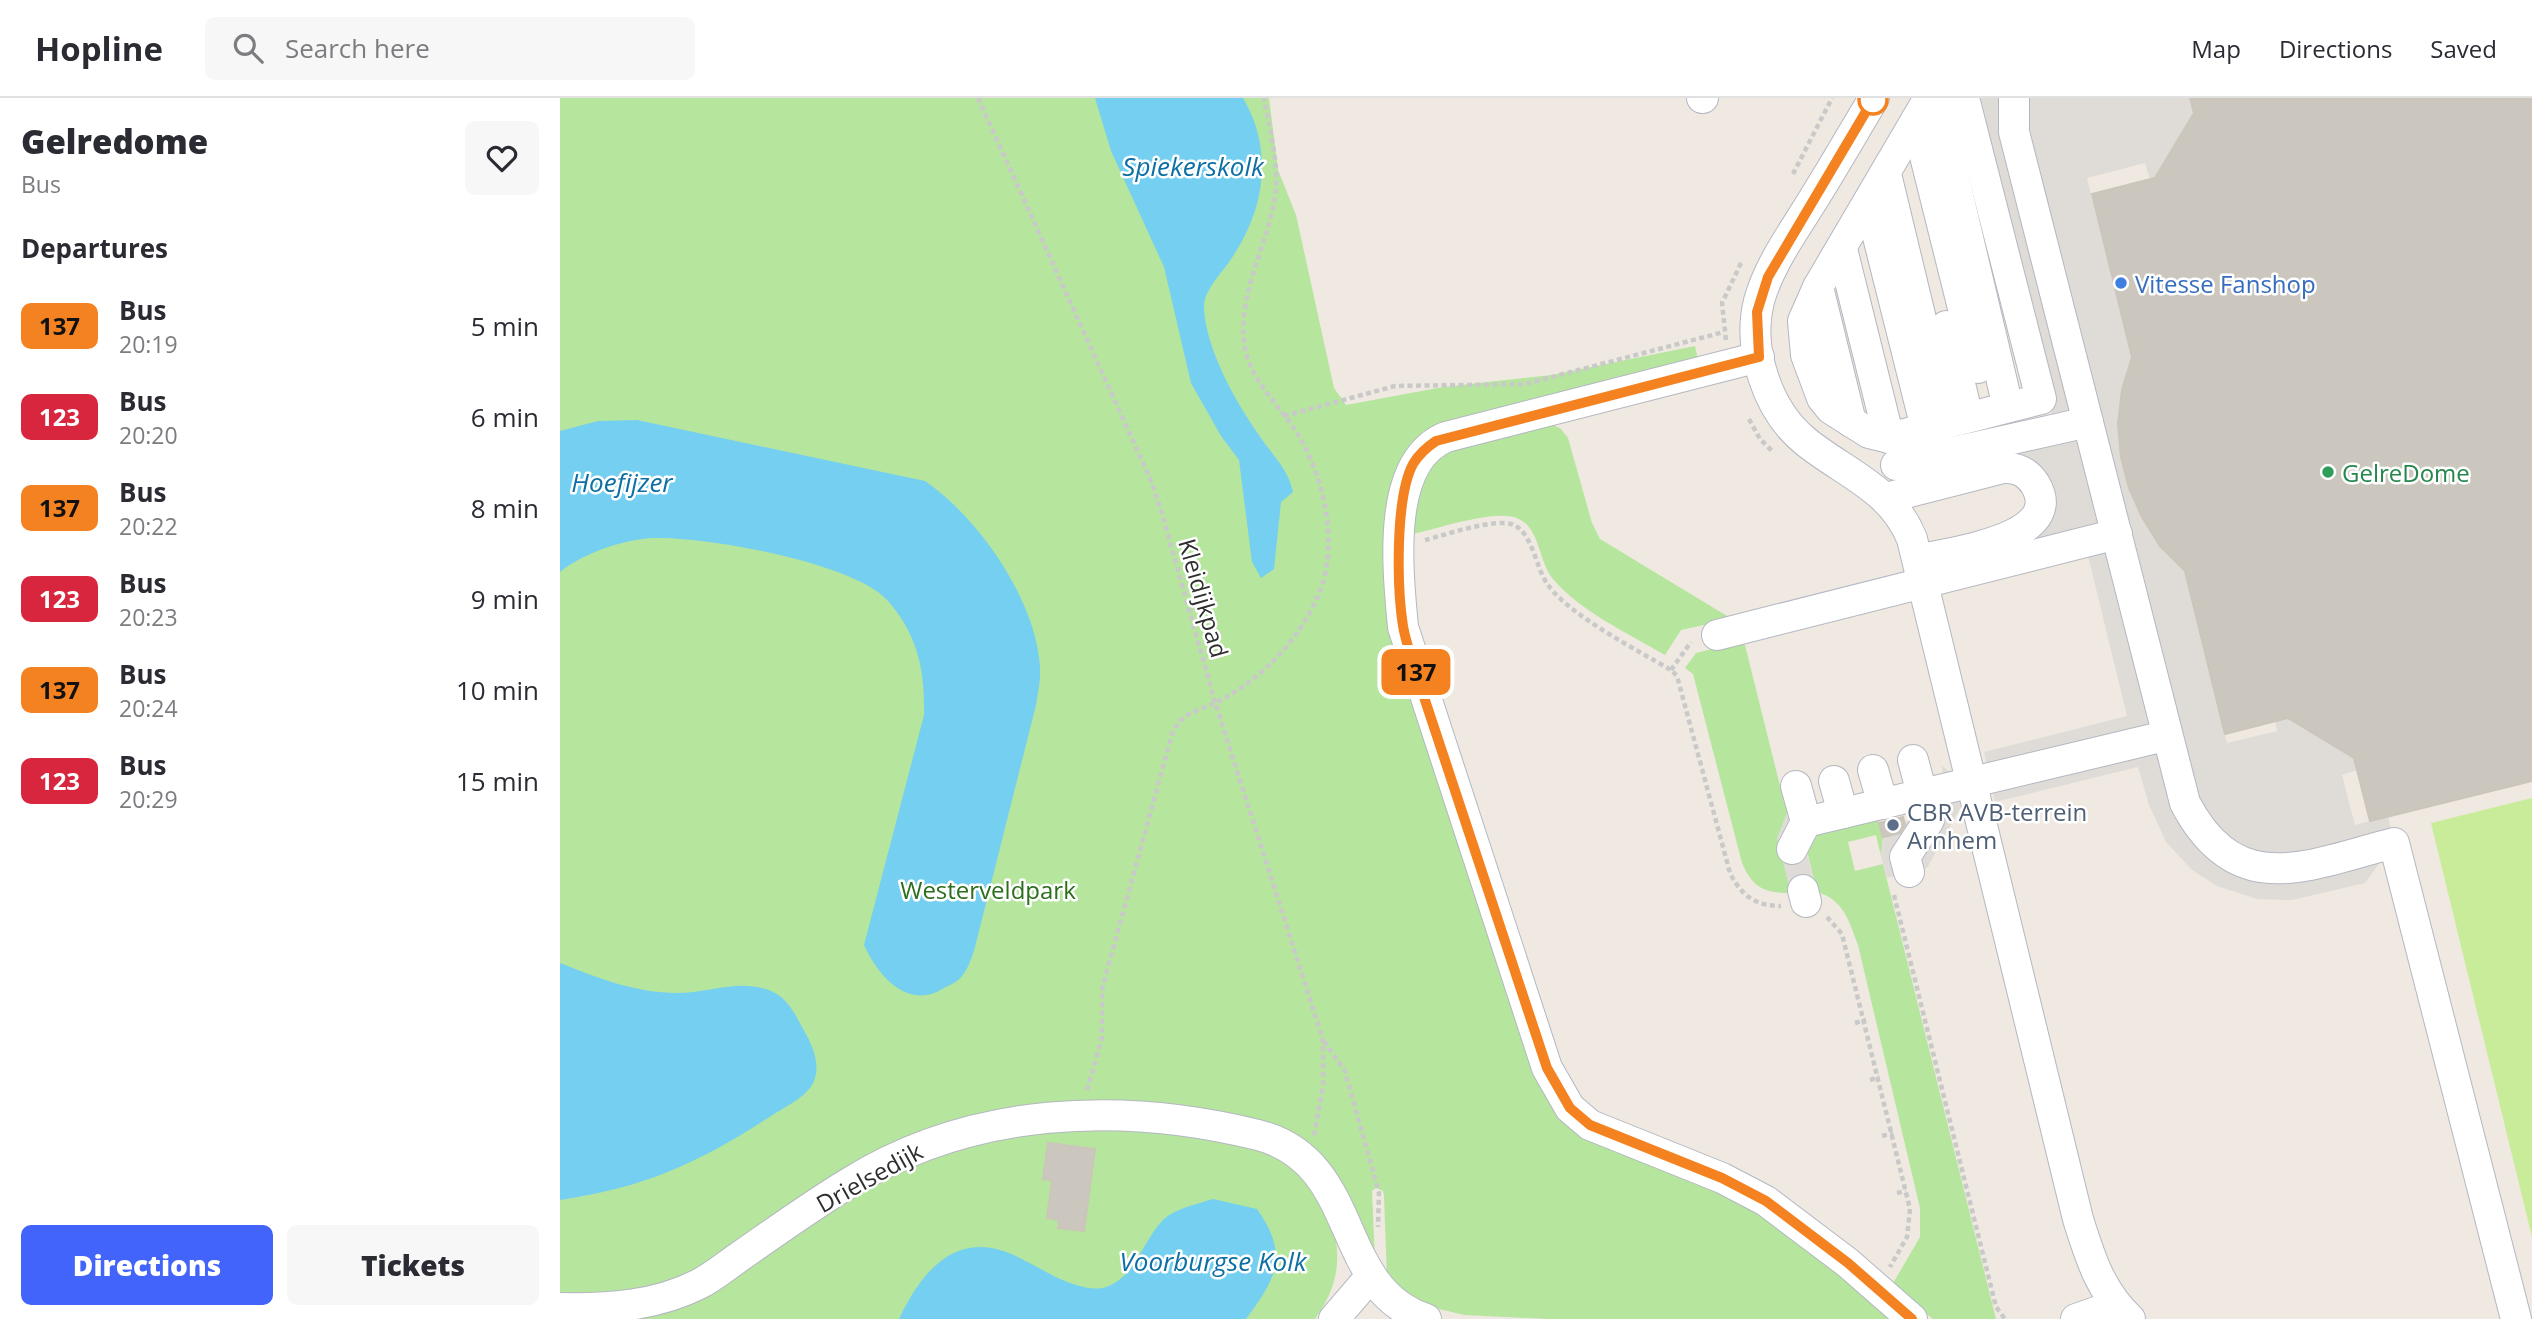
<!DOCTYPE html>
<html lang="en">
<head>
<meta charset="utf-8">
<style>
	body { margin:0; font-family:"Open Sans",sans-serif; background:#f7f7f7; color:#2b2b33; height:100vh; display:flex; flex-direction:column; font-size:26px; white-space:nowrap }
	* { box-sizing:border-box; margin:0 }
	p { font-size:23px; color:#7c7c81 }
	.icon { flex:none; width:38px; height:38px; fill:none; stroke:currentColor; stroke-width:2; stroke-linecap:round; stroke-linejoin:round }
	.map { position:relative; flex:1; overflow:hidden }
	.sheet { display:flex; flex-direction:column; background:#fff; width:560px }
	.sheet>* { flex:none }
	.badge { padding:0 14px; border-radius:10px; font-size:24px; line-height:46px }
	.map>.badge { position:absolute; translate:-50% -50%; box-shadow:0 0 0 4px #fff }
	h2 { padding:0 21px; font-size:26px; line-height:63px }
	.round { display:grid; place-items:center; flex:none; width:74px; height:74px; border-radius:10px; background:#f7f7f7 }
	.headline { display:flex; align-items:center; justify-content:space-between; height:119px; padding:0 21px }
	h1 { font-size:33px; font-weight:800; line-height:52px }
	.primary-button { display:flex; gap:14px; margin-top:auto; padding:14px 21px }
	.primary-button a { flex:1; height:80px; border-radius:10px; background:#4264fb; color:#fff; font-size:28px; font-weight:800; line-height:80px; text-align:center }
	.primary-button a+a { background:#f7f7f7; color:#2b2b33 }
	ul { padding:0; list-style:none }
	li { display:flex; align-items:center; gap:21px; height:91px; padding:0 21px }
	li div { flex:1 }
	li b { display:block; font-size:26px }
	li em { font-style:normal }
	li .badge { min-width:77px; font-weight:700; text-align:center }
	header { display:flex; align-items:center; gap:42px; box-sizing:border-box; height:98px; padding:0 35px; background:#fff; border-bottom:2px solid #e1e1e2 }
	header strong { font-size:33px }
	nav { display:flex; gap:38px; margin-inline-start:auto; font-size:24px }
	.search { width:490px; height:63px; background:#f7f7f7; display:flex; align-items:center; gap:18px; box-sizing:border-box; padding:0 24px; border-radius:10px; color:#7c7c81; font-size:26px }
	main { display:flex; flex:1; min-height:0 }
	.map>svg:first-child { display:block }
</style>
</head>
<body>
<header>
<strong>Hopline</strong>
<div class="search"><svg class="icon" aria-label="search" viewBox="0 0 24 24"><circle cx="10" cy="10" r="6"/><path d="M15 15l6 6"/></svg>Search here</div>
<nav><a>Map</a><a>Directions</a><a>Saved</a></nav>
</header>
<main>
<section class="sheet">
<div class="headline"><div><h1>Gelredome</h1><p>Bus</p></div><a class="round"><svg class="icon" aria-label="heart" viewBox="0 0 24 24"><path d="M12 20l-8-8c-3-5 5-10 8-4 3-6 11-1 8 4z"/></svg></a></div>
<h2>Departures</h2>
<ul>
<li><span class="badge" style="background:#f58220;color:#111">137</span><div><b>Bus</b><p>20:19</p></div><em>5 min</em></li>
<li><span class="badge" style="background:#d7263d;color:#fff">123</span><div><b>Bus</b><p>20:20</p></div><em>6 min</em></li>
<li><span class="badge" style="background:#f58220;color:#111">137</span><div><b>Bus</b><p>20:22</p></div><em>8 min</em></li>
<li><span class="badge" style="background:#d7263d;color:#fff">123</span><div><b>Bus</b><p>20:23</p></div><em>9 min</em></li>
<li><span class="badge" style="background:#f58220;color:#111">137</span><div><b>Bus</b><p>20:24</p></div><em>10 min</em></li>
<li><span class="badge" style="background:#d7263d;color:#fff">123</span><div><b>Bus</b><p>20:29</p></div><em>15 min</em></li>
</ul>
<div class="primary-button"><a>Directions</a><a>Tickets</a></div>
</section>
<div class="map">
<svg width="1972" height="1221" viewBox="0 0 1972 1221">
	<rect width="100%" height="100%" fill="#efe9e1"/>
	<g fill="#b6e59e">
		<path d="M0 0H709L718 72 736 117 774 290 786 307 883 289 992 277 1135 248 1138 261 887 324 829 467 984 994 1171 1097 1230 1135 1334 1221H989L904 1217 863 1207 827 1181 824 1097 823 1093 816 1090 812 1093 815 1162 774 1133C782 1167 775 1193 755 1221H0Z"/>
		<path d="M990 326 1000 330 1008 340 1032 425 1040 441 1172 521 1121 532 1105 557C1068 535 1021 514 993 481 979 465 980 431 959 421 938 410 877 431 853 436 855 417 855 390 866 373 888 341 954 335 990 326Z"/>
		<path d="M1184 543 1224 704 1232 702 1231 795C1204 795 1193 790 1182 765L1133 576 1125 570 1136 555Z"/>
		<path d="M1317 715 1323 739 1321 758 1316 737 1288 744 1295 773 1323 766 1436 1221H1373L1332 1187 1360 1139V1110L1298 847C1289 823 1284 802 1257 794L1246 749 1252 733Z"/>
	</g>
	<path fill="#c9ec9a" d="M1972 700V1139L1871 725Z"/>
	<g fill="#dfdcd8">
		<path d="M1416 0H1630L1634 15 1595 81 1590 82 1585 65 1527 80 1572 259 1562 292 1559 326 1561 359 1569 390 1582 419 1600 448 1625 473 1667 645 1717 633 1715 623 1728 620 1794 660 1797 672 1782 677 1795 727 1828 718 1834 745 1805 785 1732 802 1697 801 1657 788 1632 772 1606 744 1589 707 1578 669 1435 704 1424 654 1567 618 1528 458 1464 449 1479 439 1490 423 1493 409 1471 362 1460 356 1435 354 1492 317Z"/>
		<path d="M1381 667 1392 676 1401 709 1367 770 1326 780 1321 758 1323 739 1346 733 1344 724 1354 721 1351 710 1252 733 1246 750 1258 801 1234 807 1217 740 1232 702 1253 711 1265 708 1262 694 1294 701 1384 679Z"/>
	</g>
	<g fill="#75cff0">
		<path d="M535 0H683C715 54 704 115 669 164 660 177 643 194 644 210 646 253 677 306 701 340 714 359 728 371 733 394L721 404 714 471 701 480 692 464 679 362 661 338 631 285 604 169 551 53Z"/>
		<path d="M77 322 365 383C419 420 476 502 480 569 481 581 478 594 476 607L414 853C411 861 408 871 402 878 399 883 390 887 384 890 348 913 318 878 304 847L364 617C365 573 358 537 328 503 296 465 145 438 94 440 65 441 23 455 0 474V333L38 323Z"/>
		<path d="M0 865C37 880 77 895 117 895 148 895 181 880 211 893 230 901 237 921 247 938 254 951 260 968 254 983 248 998 227 1008 214 1016 141 1064 87 1089 0 1102Z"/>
		<path d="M653 1101 697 1111C729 1156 717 1180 686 1221H339C357 1183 385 1142 432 1150 454 1154 479 1171 500 1181 512 1186 533 1194 546 1189 576 1179 583 1141 604 1121 616 1110 638 1106 653 1101Z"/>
	</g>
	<g fill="#cbc7bf" stroke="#cbc5ba" stroke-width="2">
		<path d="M1630 0H1972V683L1810 723 1794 660 1728 620 1665 636 1625 473 1600 448 1582 419 1569 390 1561 359 1558 326 1562 292 1572 259 1532 96 1595 80 1634 15Z"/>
		<path d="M1343 719 1345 727 1340 735 1323 739 1319 725Z"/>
		<path d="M488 1045 535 1051 524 1133 498 1130 499 1122 487 1120 492 1082 483 1081Z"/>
	</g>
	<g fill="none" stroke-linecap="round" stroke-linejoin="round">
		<defs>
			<g id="minor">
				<path d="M1142 0H1143"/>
				<path d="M1314 0C1293 35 1273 70 1251 105 1232 136 1209 167 1199 203 1187 250 1207 312 1245 343 1284 375 1332 390 1352 441L1518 1121C1530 1159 1540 1193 1570 1221"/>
				<path d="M1369 0 1258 189 1243 223 1246 257 1262 300 1271 311 1309 335 1329 340 1481 301 1404 0"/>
				<path d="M1375 0 1448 309"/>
				<path d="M1454 0V34L1625 705C1677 804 1748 767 1834 745L1956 1221"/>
				<path d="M1356 22 1418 270"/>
				<path d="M1326 76 1386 325"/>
				<path d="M1309 103 1366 330"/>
				<path d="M1282 151 1329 340"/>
				<path d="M1258 189 1291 324"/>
				<path d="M1386 228 1408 319"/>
				<path d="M1199 259 886 339C825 364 838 474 843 529L987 970 1010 1010 1030 1027 1162 1080 1206 1103 1288 1165 1352 1221"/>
				<path d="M1336 367 1528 324"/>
				<path d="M1326 400 1443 370C1457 369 1467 374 1475 386 1508 441 1389 454 1358 462"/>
				<path d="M1157 537 1557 436"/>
				<path d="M1313 672 1323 706"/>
				<path d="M1274 683 1283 715"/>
				<path d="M1236 688 1246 724"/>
				<path d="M1232 751 1246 724 1605 638"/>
				<path d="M1349 774 1345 759 1369 722 1353 662"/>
				<path d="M1243 792 1246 804"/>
				<path d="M0 1210C48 1211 96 1208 139 1186 153 1179 166 1168 179 1159 215 1134 251 1108 289 1085 411 1009 561 1003 698 1037 803 1064 772 1190 866 1221"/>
				<path d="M774 1221 811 1178"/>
				<path d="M1516 1221 1556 1207"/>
			</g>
		</defs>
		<use href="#minor" stroke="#b4b7c1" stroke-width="32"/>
		<g stroke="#c9c9c9" stroke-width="4.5" stroke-dasharray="5 3.5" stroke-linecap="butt">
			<path d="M418 0 592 385 601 412 655 604 763 942V988L754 1038"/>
			<path d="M1233 76 1272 0"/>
			<path d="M1166 242 1162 205 1181 165"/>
			<path d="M724 318 835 288 965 286 1164 234"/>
			<path d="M1189 321 1200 341 1214 355"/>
			<path d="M865 442C885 437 936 419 954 427 973 436 976 471 988 487 1009 517 1077 552 1111 572L1117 578 1170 775C1181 797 1195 808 1221 808"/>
			<path d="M1111 572 1131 544"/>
			<path d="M1334 797 1436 1209 1445 1221"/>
			<path d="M1267 819 1282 836 1350 1111 1347 1139 1330 1169"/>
			<path d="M1295 925 1306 922"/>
			<path d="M764 943 785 973 819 1095 818 1129"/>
			<path d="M1310 982 1319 979"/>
			<path d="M527 992 542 940V891L612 636C622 614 636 614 657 604 702 581 741 541 760 493 779 443 764 379 737 335 720 308 694 286 686 255 673 198 711 146 716 89 718 61 709 28 704 0"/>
			<path d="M1322 1038 1333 1035"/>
			<path d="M1337 1095 1346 1093"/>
		</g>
		<use href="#minor" stroke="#fff" stroke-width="30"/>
	</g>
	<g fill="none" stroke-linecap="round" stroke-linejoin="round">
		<defs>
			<path id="line" d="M1314 0 1208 179 1197 214 1199 259 876 343C867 349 859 356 853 366 835 400 837 490 843 528 846 546 853 563 858 581L987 970 1010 1010 1030 1027 1162 1080 1206 1103 1288 1165 1352 1221"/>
		</defs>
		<use href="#line" stroke="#fff" stroke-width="16"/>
		<use href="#line" stroke="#f58220" stroke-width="10"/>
	</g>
	<circle fill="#fff" stroke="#f58220" stroke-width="3.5" cx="1313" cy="2" r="14"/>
	<circle fill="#3f7fe0" stroke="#fff" stroke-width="2.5" cx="1561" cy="185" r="7"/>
	<circle fill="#2e9e5b" stroke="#fff" stroke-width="2.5" cx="1768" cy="374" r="7"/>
	<circle fill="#5c6f8a" stroke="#fff" stroke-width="2.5" cx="1333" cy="727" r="7"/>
	<g text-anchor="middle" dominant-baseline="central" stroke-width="5" stroke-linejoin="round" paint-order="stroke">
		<g font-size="24" fill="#366cbe" stroke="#fff" text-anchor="start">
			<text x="1575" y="185">Vitesse Fanshop</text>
		</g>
		<g font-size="24" fill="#27864d" stroke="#fff" text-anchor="start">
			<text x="1782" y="374">GelreDome</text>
		</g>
		<g font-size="24" fill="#2e2e2e" stroke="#fff">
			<text transform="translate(644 500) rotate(74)">Kleidijkpad</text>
			<text transform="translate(309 1079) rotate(-29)">Drielsedijk</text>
		</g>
		<g font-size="24" fill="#4e5e75" stroke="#fff" text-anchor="start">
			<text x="1347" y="713">CBR AVB-terrein<tspan x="1347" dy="28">Arnhem</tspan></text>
		</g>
		<g font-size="24" fill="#2c6e1b" stroke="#fff">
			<text x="428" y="791">Westerveldpark</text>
		</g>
		<g font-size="26" font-style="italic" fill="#0d6fa3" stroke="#fff">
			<text x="633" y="68">Spiekerskolk</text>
			<text x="62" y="384">Hoefijzer</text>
			<text x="653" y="1163">Voorburgse Kolk</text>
		</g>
	</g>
</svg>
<b class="badge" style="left:856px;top:574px;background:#f58220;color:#111">137</b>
</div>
</main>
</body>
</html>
